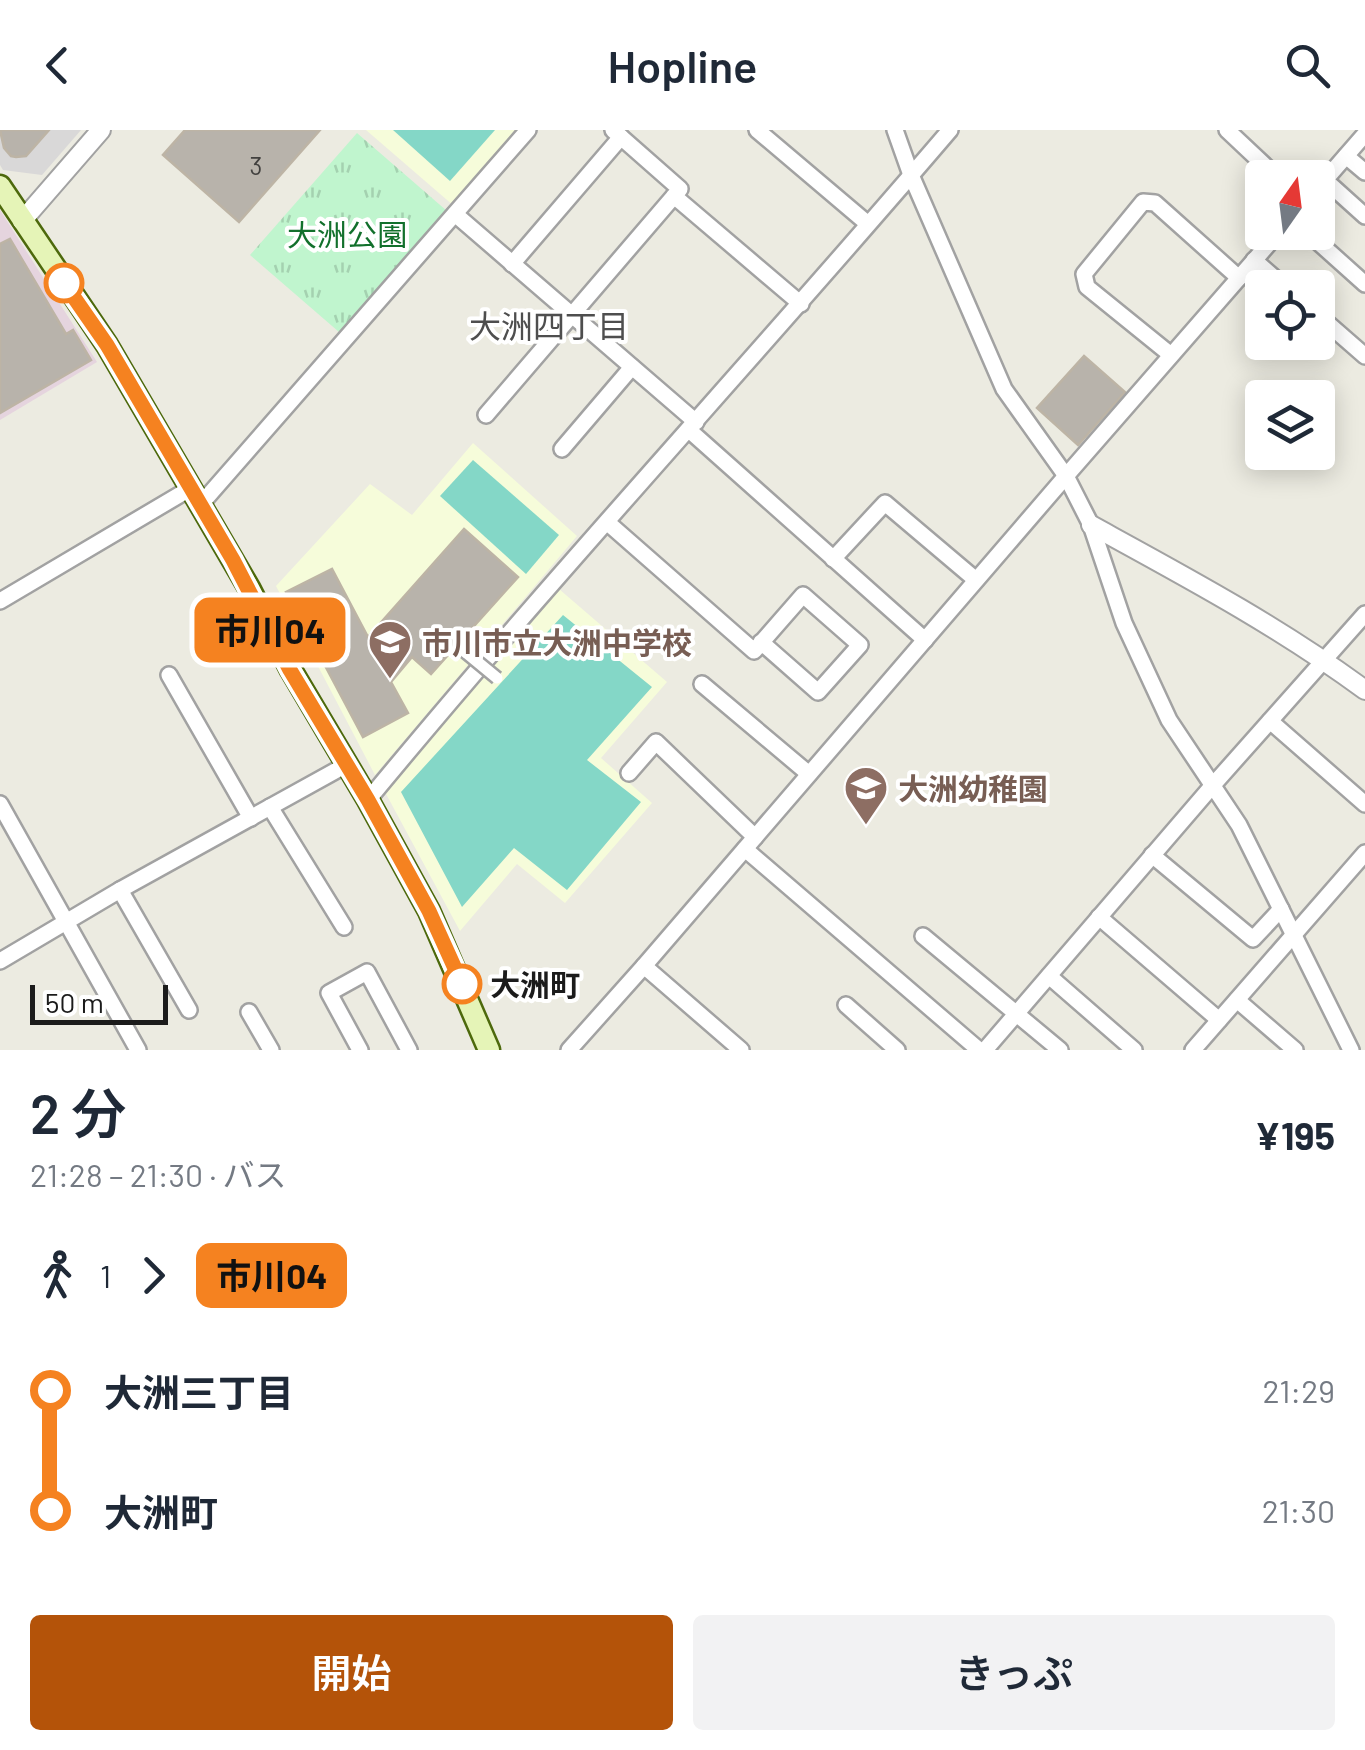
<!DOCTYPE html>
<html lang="ja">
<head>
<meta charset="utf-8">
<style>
	body { margin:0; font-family:Barlow,"Noto Sans JP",sans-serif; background:#f2f2f3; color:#1f2937; height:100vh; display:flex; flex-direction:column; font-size:38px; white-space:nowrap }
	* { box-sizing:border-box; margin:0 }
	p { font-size:32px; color:#747a83 }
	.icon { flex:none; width:55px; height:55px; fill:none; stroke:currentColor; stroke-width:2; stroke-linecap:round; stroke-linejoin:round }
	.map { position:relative; height:920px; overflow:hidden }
	.details { display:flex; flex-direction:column; background:#fff; flex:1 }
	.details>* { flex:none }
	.badge { padding:0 20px; border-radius:15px; font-size:35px; line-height:65px }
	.needle { width:65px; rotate:14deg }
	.fabs { position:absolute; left:1245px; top:30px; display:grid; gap:20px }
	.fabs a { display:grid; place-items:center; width:90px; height:90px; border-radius:10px; background:#fff; box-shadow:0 5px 25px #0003; font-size:50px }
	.scale { position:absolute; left:30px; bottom:25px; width:138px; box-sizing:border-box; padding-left:10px; border:5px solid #1b1b1b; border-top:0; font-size:28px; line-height:35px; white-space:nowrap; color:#1b1b1b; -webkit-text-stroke:8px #fff; paint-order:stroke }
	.map>.badge { position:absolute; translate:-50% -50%; box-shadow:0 0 0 5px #fff }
	.legs { display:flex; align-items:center; gap:15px; height:110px; padding:0 30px; font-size:32px }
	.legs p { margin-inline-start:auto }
	.head { display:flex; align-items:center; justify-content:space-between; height:170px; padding:0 30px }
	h1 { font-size:55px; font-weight:600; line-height:75px }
	.primary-button { display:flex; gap:20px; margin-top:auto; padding:20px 30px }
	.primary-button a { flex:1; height:115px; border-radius:10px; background:#b45309; color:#fff; font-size:40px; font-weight:600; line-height:115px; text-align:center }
	.primary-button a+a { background:#f2f2f3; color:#1f2937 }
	ul { padding:0 30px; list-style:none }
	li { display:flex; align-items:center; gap:35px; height:120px; font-size:38px }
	li i { display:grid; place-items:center; width:15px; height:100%; margin:0 12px; background:currentColor }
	li i::after { content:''; width:25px; height:25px; margin:-12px; border:8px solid; border-radius:50%; background:#fff }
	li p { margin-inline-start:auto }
	li:first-child i { background:linear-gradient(#0000 50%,currentColor 0) }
	li:last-child i { background:linear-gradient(currentColor 50%,#0000 0) }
	header { display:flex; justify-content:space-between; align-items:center; height:130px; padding:0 30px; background:#fff; font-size:45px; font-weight:600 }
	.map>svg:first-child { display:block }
</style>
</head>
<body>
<header><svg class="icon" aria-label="back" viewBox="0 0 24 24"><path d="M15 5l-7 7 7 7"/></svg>Hopline<svg class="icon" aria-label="search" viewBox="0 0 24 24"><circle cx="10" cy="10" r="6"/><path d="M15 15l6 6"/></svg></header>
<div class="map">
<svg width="1365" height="920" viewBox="0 0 1365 920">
	<defs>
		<pattern id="park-tufts" width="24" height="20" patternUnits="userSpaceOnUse" patternTransform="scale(2.5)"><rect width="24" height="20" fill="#c0f5ce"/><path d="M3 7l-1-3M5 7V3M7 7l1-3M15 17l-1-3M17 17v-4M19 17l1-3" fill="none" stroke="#a4d1b0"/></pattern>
	</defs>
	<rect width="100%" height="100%" fill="#ecebe1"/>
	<path fill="#d9d8d8" d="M0 0H81L42 45 3 40 0 35Z"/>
	<path fill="#e5d4de" d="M0 80 97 232 0 290Z"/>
	<g fill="#f6fcda">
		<path d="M366 0H521L454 76Z"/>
		<path d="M473 313 577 406 375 645 276 456 370 354 412 385Z"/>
		<path d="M559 459 667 552 601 628 652 673 565 773 517 734 460 801 385 662Z"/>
	</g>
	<path fill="url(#park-tufts)" d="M357 3 447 81 339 202 250 125Z"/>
	<g fill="#84d7c7">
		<path d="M393 0H495L450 51Z"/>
		<path d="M473 330 559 405 526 444 440 366Z"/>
		<path d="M563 485 652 557 587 630 641 672 567 760 514 718 462 777 401 662Z"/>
	</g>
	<g fill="#b8b3ab" stroke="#bdb4a5" stroke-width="2.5">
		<path d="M0 0H49L26 26 16 27 11 26 4 18Z"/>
		<path d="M185 0H320L239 92 163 25Z"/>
		<path d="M10 109 66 204 73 200 91 230 0 283V114Z"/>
		<path d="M1084 226 1125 262 1078 315 1037 278Z"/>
		<path d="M464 399 518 447 431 544 412 527 391 552 408 583 363 607 286 462 332 439 368 507Z"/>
	</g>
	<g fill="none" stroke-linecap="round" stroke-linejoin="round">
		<defs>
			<g id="minor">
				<path d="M757 0 868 94"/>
				<path d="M895 0 911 45 1004 259 1066 346 1091 395 1124 493 1169 590 1239 695 1351 920"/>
				<path d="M1227 0 1278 48"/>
				<path d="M1346 26 1365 42"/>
				<path d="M1325 50 1365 86"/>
				<path d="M1318 58 1365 4"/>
				<path d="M674 66 801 174"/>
				<path d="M455 84 696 292"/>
				<path d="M1307 102 1365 154"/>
				<path d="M1254 130 1286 158"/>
				<path d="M512 134 621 7"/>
				<path d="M1318 185 1365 226"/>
				<path d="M1171 225 1087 157 1084 144 1143 72 1155 73 1239 148"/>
				<path d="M486 285 680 59 613 0"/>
				<path d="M689 300 925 510"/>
				<path d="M562 319 632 237"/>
				<path d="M201 374 528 0"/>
				<path d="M608 393 754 521 803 465 860 515 818 562 761 512"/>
				<path d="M833 429 885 373 976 450"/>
				<path d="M0 471 191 358"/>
				<path d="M169 545 251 688"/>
				<path d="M702 554 809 644"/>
				<path d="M1270 591 1365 674"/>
				<path d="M629 643 656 612 755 707"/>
				<path d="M368 670C556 442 758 225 950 0"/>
				<path d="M0 674 138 920"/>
				<path d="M270 677 344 797"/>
				<path d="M745 719 979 920"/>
				<path d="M1152 725 1253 809 1281 779"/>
				<path d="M120 760 189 880"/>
				<path d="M1099 787 1219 890"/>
				<path d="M923 806 1060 920"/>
				<path d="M0 831 120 760 346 635"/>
				<path d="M644 836 741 920"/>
				<path d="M1049 846 1134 920"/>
				<path d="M1237 870 1295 920"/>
				<path d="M846 875 897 920"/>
				<path d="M249 882 271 920"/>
				<path d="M360 920 329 863 367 842 409 920"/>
				<path d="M569 920 644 836 1066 346 1279 102"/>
				<path d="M985 920 1213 655 1365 484"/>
				<path d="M1193 920 1365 723"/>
			</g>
			<g id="tertiary">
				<path d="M22 91 101 0"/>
				<path d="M1091 395C1186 447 1278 496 1365 560"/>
			</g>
			<path id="secondary" d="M0 56 107 215 249 458 291 540 368 670 429 781 489 920"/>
		</defs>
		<use href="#minor" stroke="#a2a2a2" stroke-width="20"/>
		<use href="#tertiary" stroke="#a2a2a2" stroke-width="22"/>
		<use href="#secondary" stroke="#4d690c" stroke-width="25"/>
		<use href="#minor" stroke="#fff" stroke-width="15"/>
		<use href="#tertiary" stroke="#fff" stroke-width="18"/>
		<use href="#secondary" stroke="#e5f4b7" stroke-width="20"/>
		<defs>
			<path id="pedestrian-bridge" d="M463 520 497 548"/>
		</defs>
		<use href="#pedestrian-bridge" stroke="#a2a2a2" stroke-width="16" stroke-linecap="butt"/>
		<use href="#pedestrian-bridge" stroke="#fff" stroke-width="11"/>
	</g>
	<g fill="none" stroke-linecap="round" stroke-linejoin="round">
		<defs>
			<path id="line-1" d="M64 153 107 215 233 430 290 540 368 670 429 781 462 854"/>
		</defs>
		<use href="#line-1" stroke="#fff" stroke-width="22"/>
		<use href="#line-1" stroke="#f58220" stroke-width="15"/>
	</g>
	<defs>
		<symbol id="school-pin" viewBox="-11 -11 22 30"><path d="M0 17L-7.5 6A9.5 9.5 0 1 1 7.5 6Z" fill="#8d6e63" stroke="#fff"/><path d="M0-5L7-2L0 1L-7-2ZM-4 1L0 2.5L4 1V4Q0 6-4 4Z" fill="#fff"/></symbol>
	</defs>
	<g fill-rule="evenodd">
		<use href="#school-pin" x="365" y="487" width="50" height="68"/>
		<use href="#school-pin" x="841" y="633" width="50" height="68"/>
	</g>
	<g fill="#fff" stroke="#f58220" stroke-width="5">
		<circle cx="64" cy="153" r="18"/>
		<circle cx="462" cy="854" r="18"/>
	</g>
	<g text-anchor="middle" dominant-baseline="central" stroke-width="8" stroke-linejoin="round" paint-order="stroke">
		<g font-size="25" fill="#42413f">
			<text x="256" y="35">3</text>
		</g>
		<g font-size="30" fill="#12702c" stroke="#fff">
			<text x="347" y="104">大洲公園</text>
		</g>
		<g font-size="30" font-weight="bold" fill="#785e54" stroke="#fff" text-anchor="start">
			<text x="422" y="512">市川市立大洲中学校</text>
			<text x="898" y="658">大洲幼稚園</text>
		</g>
		<g font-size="30" font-weight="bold" fill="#1b1b1b" stroke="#fff" text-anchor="start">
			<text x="490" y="854">大洲町</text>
		</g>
		<g font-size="32" fill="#4e4e4e" stroke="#fff">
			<text x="549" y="195">大洲四丁目</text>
		</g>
	</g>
</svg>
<div class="fabs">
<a><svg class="needle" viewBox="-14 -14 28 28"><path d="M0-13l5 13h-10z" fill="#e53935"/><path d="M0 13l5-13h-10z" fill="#747a83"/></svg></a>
<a><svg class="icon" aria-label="locate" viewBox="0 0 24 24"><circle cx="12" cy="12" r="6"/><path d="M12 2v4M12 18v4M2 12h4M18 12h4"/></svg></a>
<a><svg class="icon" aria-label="layers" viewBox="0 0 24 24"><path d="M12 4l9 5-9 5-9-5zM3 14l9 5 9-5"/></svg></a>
</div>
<div class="scale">50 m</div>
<b class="badge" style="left:270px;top:500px;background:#f58220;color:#111">市川04</b>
</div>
<section class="details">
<div class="head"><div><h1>2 分</h1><p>21:28 – 21:30 · バス</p></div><b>¥195</b></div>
<div class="legs"><svg class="icon" aria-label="walk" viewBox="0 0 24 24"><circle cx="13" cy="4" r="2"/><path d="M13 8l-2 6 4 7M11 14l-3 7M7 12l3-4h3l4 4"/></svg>1<svg class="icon" aria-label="forward" viewBox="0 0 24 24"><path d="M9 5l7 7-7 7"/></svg><b class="badge" style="background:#f58220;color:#111">市川04</b></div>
<ul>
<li><i style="color:#f58220"></i><b>大洲三丁目</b><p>21:29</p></li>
<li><i style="color:#f58220"></i><b>大洲町</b><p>21:30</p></li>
</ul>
<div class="primary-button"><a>開始</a><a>きっぷ</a></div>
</section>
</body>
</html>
